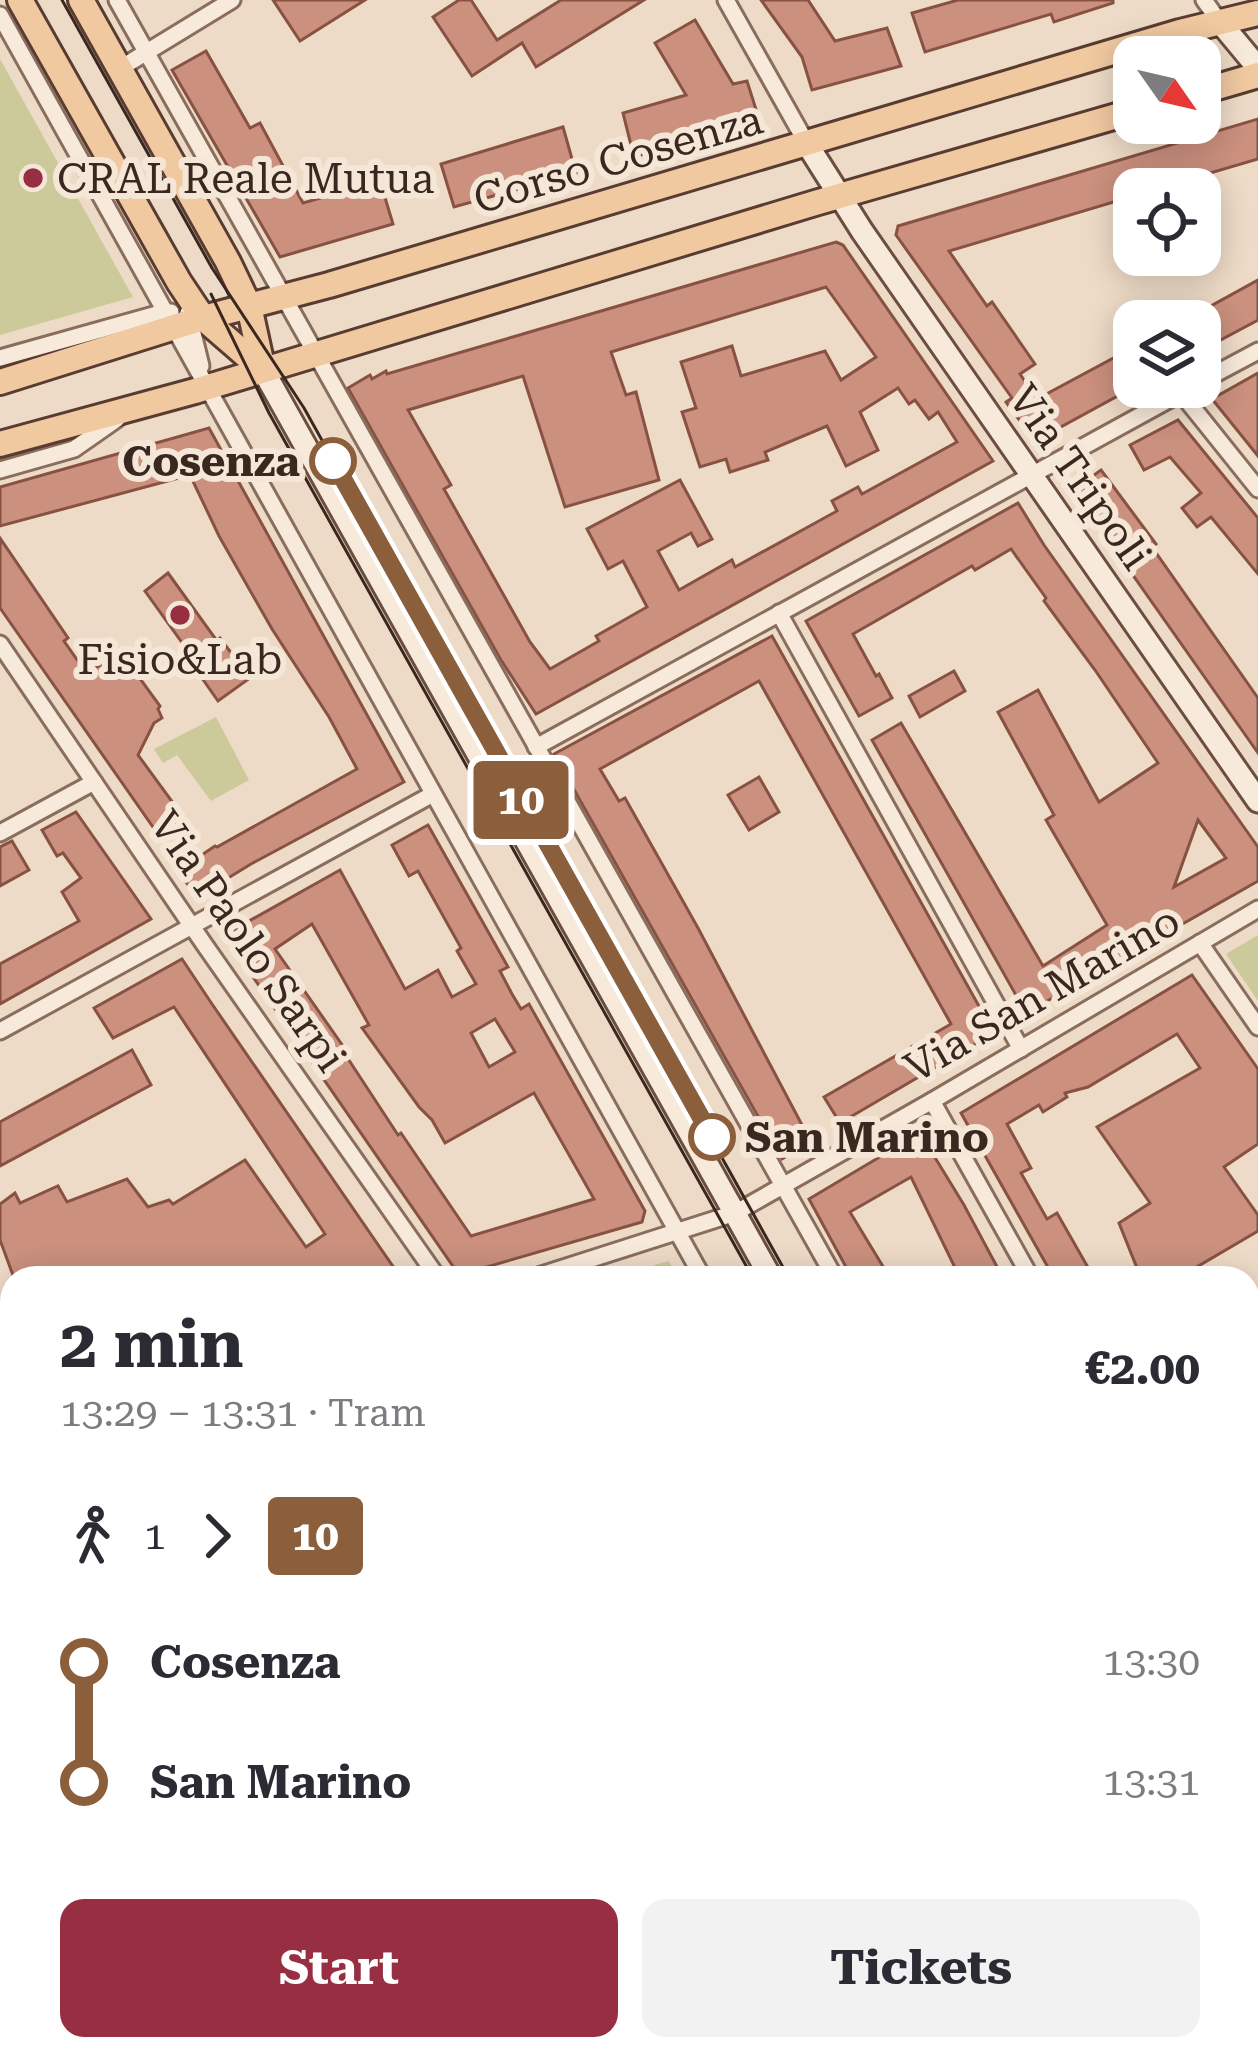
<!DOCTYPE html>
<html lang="en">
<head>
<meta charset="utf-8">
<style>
	body { margin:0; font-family:"Roboto Serif",serif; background:#f2f2f3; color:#2b2b33; height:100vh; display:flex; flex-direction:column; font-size:45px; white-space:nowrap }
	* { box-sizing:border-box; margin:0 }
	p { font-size:39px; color:#7c7c81 }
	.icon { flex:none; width:66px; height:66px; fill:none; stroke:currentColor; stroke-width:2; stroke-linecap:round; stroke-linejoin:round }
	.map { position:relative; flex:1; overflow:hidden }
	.details { position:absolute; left:0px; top:1266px; width:1260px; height:795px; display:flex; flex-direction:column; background:#fff; border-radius:36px 36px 0 0; box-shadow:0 6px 30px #0003 }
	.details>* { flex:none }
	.badge { padding:0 24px; border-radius:9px; font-size:42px; line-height:78px }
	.needle { width:78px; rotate:124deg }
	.fabs { position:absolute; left:1113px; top:36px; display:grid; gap:24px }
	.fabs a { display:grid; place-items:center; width:108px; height:108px; border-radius:24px; background:#fff; box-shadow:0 6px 30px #0003; font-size:60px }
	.map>.badge { position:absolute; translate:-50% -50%; box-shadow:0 0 0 6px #fff }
	.legs { display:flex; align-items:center; gap:18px; height:132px; padding:0 60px; font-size:39px }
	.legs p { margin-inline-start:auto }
	.overview { display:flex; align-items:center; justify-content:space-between; height:204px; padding:0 60px }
	h1 { font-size:66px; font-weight:700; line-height:90px }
	.primary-button { display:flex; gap:24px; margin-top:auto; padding:24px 60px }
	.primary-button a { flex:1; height:138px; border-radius:24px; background:#982e41; color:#fff; font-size:48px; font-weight:700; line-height:138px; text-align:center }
	.primary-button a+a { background:#f2f2f3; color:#2b2b33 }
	ul { padding:0 60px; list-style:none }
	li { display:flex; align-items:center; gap:42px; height:120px; font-size:45px }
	li i { display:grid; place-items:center; width:18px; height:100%; margin:0 15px; background:currentColor }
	li i::after { content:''; width:30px; height:30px; margin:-15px; border:9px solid; border-radius:50%; background:#fff }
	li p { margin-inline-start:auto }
	li:first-child i { background:linear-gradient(#0000 50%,currentColor 0) }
	li:last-child i { background:linear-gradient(currentColor 50%,#0000 0) }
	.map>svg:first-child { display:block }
</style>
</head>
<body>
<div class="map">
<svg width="1258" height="2060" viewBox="0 0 1258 2060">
	<rect width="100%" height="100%" fill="#eedbc7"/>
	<g fill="#ccc99b">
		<path d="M0 59 133 297 0 335Z"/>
		<path d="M216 717 249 780 211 801 177 755 163 763 154 749Z"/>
		<path d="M1258 935V1001L1226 954Z"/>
		<path d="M668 1260 678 1278H613L668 1261Z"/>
		<path d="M12 1678V1811L0 1815V1682Z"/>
		<path d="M12 1907V2035L0 2039V1911Z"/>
		<path d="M657 2049H1117L1123 2060H661Z"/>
	</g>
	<path fill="#a8c2b6" stroke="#6f9082" stroke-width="3" d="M743 2049H811L793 2060H749Z"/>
	<g fill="#cb907e" stroke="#885243" stroke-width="3" fill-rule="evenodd">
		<path d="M273 0H365L300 41Z"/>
		<path d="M459 0H471L497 40 561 0H644L536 67 522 43 472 76 433 17Z"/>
		<path d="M761 0H808L835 41 887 28 901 66 812 90 802 57Z"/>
		<path d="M958 0H1113V3L1054 22 1051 14 925 52 912 13Z"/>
		<path d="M695 20 733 84 747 81 759 119 634 157 623 113 686 95 655 43Z"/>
		<path d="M206 51 250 128 260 123 303 203 380 181 393 224 280 257 172 70Z"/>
		<path d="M1258 119V159L1156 189H1134V196L949 251 987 306 992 302 1035 364 1020 374 1037 399 1134 347V387L1035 441 1006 402 1012 398 896 235 898 226Z"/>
		<path d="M563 127 576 173 454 207 441 164Z"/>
		<path d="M836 242 843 245 993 461 536 714 501 660 348 388 370 375 372 379 386 371 387 374ZM826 287 876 357 841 380 825 351 741 376 732 346 681 362 696 408 682 412 700 467 726 459 730 472 768 460 765 452 827 426 846 466 878 450 860 412 898 388 909 404 915 400 929 419 938 412 957 442 862 494 858 487 832 501 837 511 735 567 732 560 679 590 658 551 691 533 698 546 712 539 680 480 587 529 608 569 623 561 647 607 596 636 599 641 550 669 530 642 444 489 451 485 408 410 523 376 565 507 659 480 636 392 626 395 611 352Z"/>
		<path d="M1258 280V320L1200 351V312Z"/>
		<path d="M1258 373V456L1212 399Z"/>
		<path d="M1178 420 1258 518V574L1211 517 1197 527 1182 508 1201 493 1170 457 1144 470 1130 445Z"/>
		<path d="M209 428 404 782 251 864 197 897 178 871 215 846 217 847 357 769 329 717 272 629 219 536 190 475 0 526V487Z"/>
		<path d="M1101 470 1156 544 1152 547 1258 698V753L1073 490Z"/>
		<path d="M1018 503 1044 545 1258 847V881L1026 1013 872 740 901 723 1043 966 1107 925 1046 820 1054 815 998 712 1038 690 1099 802 1158 763 1095 670 1044 601 1046 598 1011 549 975 570 972 566 853 634 876 676 879 674 892 698 859 716 806 621ZM1198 820 1226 858 1174 887Z"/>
		<path d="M0 538 68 638 64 641 87 674 120 651 160 706 158 709 162 718 154 723 138 755 187 822 162 840 0 608Z"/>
		<path d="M168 573 217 641 220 638 250 678 218 701 190 661 193 658 145 591Z"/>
		<path d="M772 636 994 1033 840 1123 824 1097 951 1024 759 681 600 769 619 801 625 798 698 928 811 1142 782 1159 554 754Z"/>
		<path d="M954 671 965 691 920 717 909 696Z"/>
		<path d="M759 777 779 812 749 830 728 795Z"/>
		<path d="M76 812 151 919 0 1004V964L79 921 62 892 81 878 63 853 57 856 42 830Z"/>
		<path d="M428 825 508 967 500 971 512 994 521 1009 529 1004 645 1211 642 1222 459 1275 224 935 340 870 405 989 438 970 452 997 476 984 457 951 461 948 418 871 409 876 392 845ZM312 924 369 1025 362 1028 419 1107 432 1120 445 1143 534 1093 594 1199 471 1236 401 1133 398 1135 341 1048 343 1046 275 949ZM495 1019 515 1052 489 1067 471 1033Z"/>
		<path d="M12 841 29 870 0 886V847Z"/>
		<path d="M182 959 212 1004 401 1278H14L0 1240V1204L15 1193 20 1203 58 1186 67 1202 127 1179 148 1207 169 1200 173 1204 245 1160 306 1247 325 1234 174 1007 113 1038 94 1008Z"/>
		<path d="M1192 975 1258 1069V1144L1224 1167 1258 1215V1231L1178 1278H1141L1119 1223 1150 1203 1097 1127 1200 1068 1177 1034 1088 1087 1065 1093 1067 1097 1043 1112 1039 1105 1007 1124 1031 1168 1021 1173 1047 1219 1057 1213 1094 1278H1054L961 1113Z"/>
		<path d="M132 1050 151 1085 0 1166V1122Z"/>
		<path d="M920 1133 964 1205 1003 1278H960L911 1177 850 1212 890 1278H852L809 1199Z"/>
	</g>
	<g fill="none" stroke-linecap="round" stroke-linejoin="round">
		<defs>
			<g id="street">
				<path d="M117 0 835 1278"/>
				<path d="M726 0 807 144"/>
				<path d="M1204 0 1219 21"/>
				<path d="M0 15 703 1278"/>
				<path d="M119 69 232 0"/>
				<path d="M188 313 201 366"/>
				<path d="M0 358 164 312H171"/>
				<path d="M1200 382 1258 351"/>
				<path d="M1181 393 1258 489"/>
				<path d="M0 470 74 449 117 419"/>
				<path d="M779 613 1021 1049"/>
				<path d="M0 644 204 944 438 1278"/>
				<path d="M536 747 1192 387"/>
				<path d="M0 833 94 782"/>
				<path d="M1200 943 1258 1027"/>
				<path d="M0 1031 433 794"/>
				<path d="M932 1101 1031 1278"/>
				<path d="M532 1278 735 1213 932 1101 1258 909"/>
				<path d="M1248 1355 1258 1349"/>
				<path d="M0 1448 12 1444"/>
				<path d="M1248 1665 1258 1662"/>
				<path d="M1248 1935 1258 1929"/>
				<path d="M1248 1952 1258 1947"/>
				<path d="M1248 2024 1258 2042"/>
				<path d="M1134 2049 1140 2060"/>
			</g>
			<g id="secondary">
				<path d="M1219 21 1258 68"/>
				<path d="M807 144 862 231 1258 801"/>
				<path d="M263 370 771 1278"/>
				<path d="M1202 2049 1208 2060"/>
			</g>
			<g id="primary">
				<path d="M20 0 179 282 203 318 263 370"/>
				<path d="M81 0 228 262 249 306 263 370"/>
				<path d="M1200 92 1258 75"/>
				<path d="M0 382 203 318 329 285 1180 32 1258 13"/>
				<path d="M0 444 195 391 815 203 1134 111"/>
			</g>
		</defs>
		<use href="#street" stroke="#896d5d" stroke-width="21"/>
		<use href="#secondary" stroke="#6b4e40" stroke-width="27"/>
		<use href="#primary" stroke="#583c31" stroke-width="30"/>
		<use href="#street" stroke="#f8eadb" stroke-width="15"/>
		<use href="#secondary" stroke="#f8eadb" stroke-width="21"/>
		<use href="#primary" stroke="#f0c9a1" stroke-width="24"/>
		<g stroke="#3a2820" stroke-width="3">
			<path d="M62 0 212 268 304 408 789 1278"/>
			<path d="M211 294 269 413 753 1278"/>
			<path d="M1182 2049 1188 2060"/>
			<path d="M1220 2049 1226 2060"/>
		</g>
	</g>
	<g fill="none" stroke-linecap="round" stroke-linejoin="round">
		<defs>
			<path id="line-1" d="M333 461 712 1137"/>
		</defs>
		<use href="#line-1" stroke="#fff" stroke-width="27"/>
		<use href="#line-1" stroke="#8b5e3c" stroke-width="18"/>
	</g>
	<g fill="#982e41" stroke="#f5e7d7" stroke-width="4.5">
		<circle cx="33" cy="178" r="12"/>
		<circle cx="180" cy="615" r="12"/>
	</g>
	<g fill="#fff" stroke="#8b5e3c" stroke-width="6">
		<circle cx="333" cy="461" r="21"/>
		<circle cx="712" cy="1137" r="21"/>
	</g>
	<g text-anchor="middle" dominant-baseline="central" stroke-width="12" stroke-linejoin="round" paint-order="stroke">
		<g font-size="42" fill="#3a2820" stroke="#f5e7d7">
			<text transform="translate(618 159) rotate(-16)">Corso Cosenza</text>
			<text transform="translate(1080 477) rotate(55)">Via Tripoli</text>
			<text transform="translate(248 941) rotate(55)">Via Paolo Sarpi</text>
			<text transform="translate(1042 994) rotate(-30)">Via San Marino</text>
		</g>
		<g font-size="42" fill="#3a2820" stroke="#f5e7d7" text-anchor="start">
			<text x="57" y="178">CRAL Reale Mutua</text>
			<text x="180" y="659" text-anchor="middle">Fisio&amp;Lab</text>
		</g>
		<g font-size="42" font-weight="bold" fill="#3a2820" stroke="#f5e7d7" text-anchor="end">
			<text x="300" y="461">Cosenza</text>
			<text x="745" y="1137" text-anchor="start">San Marino</text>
		</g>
	</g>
</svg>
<div class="fabs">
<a><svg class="needle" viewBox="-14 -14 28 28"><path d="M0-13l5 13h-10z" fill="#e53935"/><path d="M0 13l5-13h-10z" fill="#7c7c81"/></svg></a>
<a><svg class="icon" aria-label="locate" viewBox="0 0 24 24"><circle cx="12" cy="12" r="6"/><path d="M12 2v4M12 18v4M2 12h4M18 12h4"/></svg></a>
<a><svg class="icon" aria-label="layers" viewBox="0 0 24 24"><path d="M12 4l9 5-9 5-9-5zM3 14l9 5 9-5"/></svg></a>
</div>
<b class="badge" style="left:521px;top:800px;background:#8b5e3c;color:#fff">10</b>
<section class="details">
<div class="overview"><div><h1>2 min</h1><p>13:29 – 13:31 · Tram</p></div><b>€2.00</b></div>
<div class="legs"><svg class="icon" aria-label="walk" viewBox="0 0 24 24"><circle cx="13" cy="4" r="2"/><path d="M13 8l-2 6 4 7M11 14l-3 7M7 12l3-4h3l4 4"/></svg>1<svg class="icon" aria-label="forward" viewBox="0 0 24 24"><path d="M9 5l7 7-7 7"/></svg><b class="badge" style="background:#8b5e3c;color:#fff">10</b></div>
<ul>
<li><i style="color:#8b5e3c"></i><b>Cosenza</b><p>13:30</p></li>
<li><i style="color:#8b5e3c"></i><b>San Marino</b><p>13:31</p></li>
</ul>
<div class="primary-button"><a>Start</a><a>Tickets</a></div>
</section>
</div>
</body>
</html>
